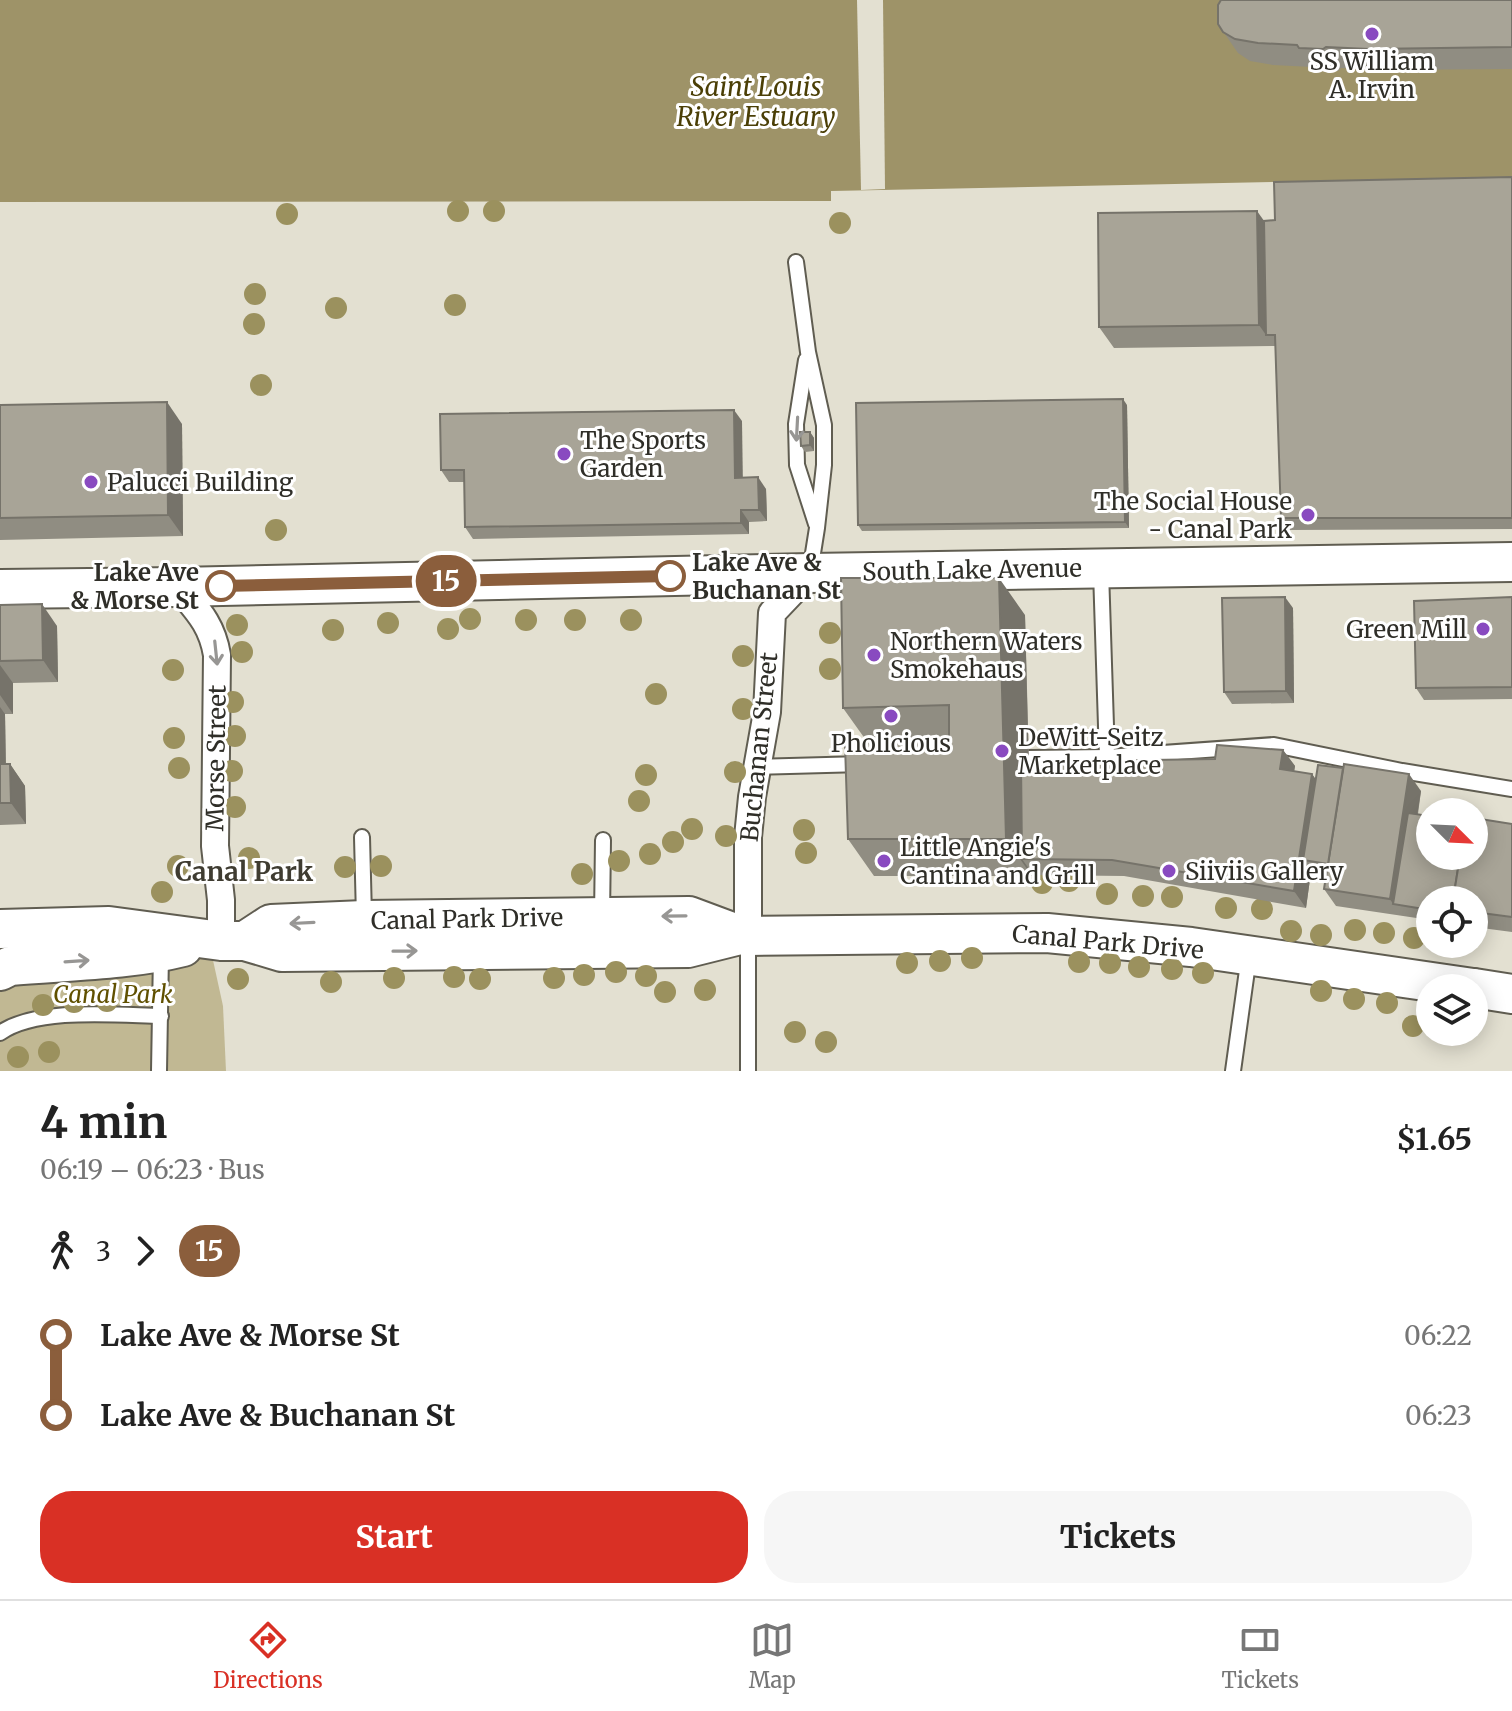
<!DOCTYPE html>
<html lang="en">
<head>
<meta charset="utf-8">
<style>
	body { margin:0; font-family:Merriweather,serif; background:#f6f6f6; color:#222; height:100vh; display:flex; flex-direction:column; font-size:30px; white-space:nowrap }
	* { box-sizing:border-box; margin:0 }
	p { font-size:26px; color:#767676 }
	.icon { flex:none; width:44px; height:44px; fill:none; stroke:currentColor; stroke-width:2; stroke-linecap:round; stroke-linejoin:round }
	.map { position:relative; height:1071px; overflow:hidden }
	.sheet { display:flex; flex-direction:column; background:#fff; flex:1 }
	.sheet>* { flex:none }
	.badge { padding:0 16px; border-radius:26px; font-size:28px; line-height:52px }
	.needle { width:52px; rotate:114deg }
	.controls { position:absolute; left:1416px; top:798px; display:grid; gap:16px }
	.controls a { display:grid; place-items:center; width:72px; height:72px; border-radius:50%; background:#fff; box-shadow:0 4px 20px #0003; font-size:40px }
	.map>.badge { position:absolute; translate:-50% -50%; box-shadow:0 0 0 4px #fff }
	.legs { display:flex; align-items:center; gap:12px; height:88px; padding:0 40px; font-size:26px }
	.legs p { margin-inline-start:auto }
	.headline { display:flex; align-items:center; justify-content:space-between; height:136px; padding:0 40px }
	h1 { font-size:44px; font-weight:700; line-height:60px }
	.button { display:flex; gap:16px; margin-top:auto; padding:16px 40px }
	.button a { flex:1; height:92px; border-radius:32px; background:#d93025; color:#fff; font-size:32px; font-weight:700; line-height:92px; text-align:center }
	.button a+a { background:#f6f6f6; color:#222 }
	ul { padding:0 40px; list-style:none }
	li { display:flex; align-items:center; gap:28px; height:80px; font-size:30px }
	li i { display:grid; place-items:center; width:12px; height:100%; margin:0 10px; background:currentColor }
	li i::after { content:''; width:20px; height:20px; margin:-10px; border:6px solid; border-radius:50%; background:#fff }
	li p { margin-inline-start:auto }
	li:first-child i { background:linear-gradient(#0000 50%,currentColor 0) }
	li:last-child i { background:linear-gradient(currentColor 50%,#0000 0) }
	.menu { display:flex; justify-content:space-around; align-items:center; height:112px; border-top:2px solid #e0e0e0; background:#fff; font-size:22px; color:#767676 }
	.menu a { display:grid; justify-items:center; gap:4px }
	.menu .active { color:#d93025 }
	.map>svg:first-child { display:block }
</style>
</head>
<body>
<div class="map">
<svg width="1512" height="1071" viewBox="0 0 1512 1071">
	<rect width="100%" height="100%" fill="#e3e0d1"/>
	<path fill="#c1b893" d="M0 917 204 919 223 1006 226 1071H0Z"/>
	<path fill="#9e9368" d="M0 0H1512V177L831 191V201L0 202Z"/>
	<path fill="#e3e0d1" d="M857 0H883L885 189 861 190Z"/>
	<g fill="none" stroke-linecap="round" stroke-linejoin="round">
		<defs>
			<g id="lane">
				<path d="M796 262 808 352 824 425V465L817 528 810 572"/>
				<path d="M806 360 796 424 797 465 816 524"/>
				<path d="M1101 571 1107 757 1274 745 1402 771 1512 789"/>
				<path d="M1028 758 1107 757"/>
				<path d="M757 767 863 764"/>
				<path d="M362 837 364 917"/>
				<path d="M602 917 603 840"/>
				<path d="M748 936V1071"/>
				<path d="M0 1033C37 1007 116 1015 161 1016"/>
				<path d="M159 1071 161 954"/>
				<path d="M1233 1071 1249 956"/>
			</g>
			<g id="street">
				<path d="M178 587C197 610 212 624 217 655L215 846 221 900V941"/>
				<path d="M748 936V837L752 797 767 712 772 613 810 573"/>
			</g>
			<g id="secondary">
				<path d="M0 589 178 587 810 573 1512 562"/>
				<path d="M0 929 109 926 221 941H245L282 952 688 948 740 935"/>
				<path d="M245 941 271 924 364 920 689 916 740 935 748 936 1047 933 1191 947 1473 988"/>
				<path d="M0 971 10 966C68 961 127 961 183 947"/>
				<path d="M1474 988 1512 994"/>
			</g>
		</defs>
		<use href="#lane" stroke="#605d51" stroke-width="18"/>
		<use href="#street" stroke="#605d51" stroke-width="30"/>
		<use href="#secondary" stroke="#605d51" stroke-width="42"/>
		<use href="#lane" stroke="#fff" stroke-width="14"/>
		<use href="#street" stroke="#fff" stroke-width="26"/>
		<use href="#secondary" stroke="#fff" stroke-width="38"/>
	</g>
	<g fill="#9b915e">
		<circle cx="458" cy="211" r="11"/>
		<circle cx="494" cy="211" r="11"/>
		<circle cx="287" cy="214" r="11"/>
		<circle cx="840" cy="223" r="11"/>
		<circle cx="255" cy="294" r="11"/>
		<circle cx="455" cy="305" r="11"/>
		<circle cx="336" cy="308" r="11"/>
		<circle cx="254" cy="324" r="11"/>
		<circle cx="261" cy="385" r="11"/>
		<circle cx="276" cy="530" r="11"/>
		<circle cx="470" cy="619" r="11"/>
		<circle cx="526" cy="620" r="11"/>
		<circle cx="575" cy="620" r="11"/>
		<circle cx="631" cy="620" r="11"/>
		<circle cx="388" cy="623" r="11"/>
		<circle cx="237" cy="625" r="11"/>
		<circle cx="448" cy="629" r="11"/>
		<circle cx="333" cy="630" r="11"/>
		<circle cx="830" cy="633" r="11"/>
		<circle cx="242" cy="652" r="11"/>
		<circle cx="743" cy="656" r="11"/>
		<circle cx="830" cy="669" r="11"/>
		<circle cx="173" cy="670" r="11"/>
		<circle cx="656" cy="694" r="11"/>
		<circle cx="233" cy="702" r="11"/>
		<circle cx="743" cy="709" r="11"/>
		<circle cx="235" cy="736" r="11"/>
		<circle cx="174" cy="738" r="11"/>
		<circle cx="179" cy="768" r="11"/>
		<circle cx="232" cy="771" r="11"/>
		<circle cx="735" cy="772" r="11"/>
		<circle cx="646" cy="775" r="11"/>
		<circle cx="639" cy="801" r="11"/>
		<circle cx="235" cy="807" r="11"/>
		<circle cx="692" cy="829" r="11"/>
		<circle cx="804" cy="830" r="11"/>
		<circle cx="726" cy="836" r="11"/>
		<circle cx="673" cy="842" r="11"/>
		<circle cx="806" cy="853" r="11"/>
		<circle cx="650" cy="854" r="11"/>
		<circle cx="249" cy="858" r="11"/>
		<circle cx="619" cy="861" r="11"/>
		<circle cx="178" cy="866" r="11"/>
		<circle cx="381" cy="866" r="11"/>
		<circle cx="345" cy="867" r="11"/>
		<circle cx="582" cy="874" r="11"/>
		<circle cx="1069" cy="881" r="11"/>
		<circle cx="1042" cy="883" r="11"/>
		<circle cx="162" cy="892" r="11"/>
		<circle cx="1107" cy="894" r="11"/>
		<circle cx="1143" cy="896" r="11"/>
		<circle cx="1172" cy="897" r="11"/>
		<circle cx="1226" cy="908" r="11"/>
		<circle cx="1262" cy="909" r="11"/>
		<circle cx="1355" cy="930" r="11"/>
		<circle cx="1291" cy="931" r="11"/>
		<circle cx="1384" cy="933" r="11"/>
		<circle cx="1321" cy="935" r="11"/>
		<circle cx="1414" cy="938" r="11"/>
		<circle cx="972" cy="958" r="11"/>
		<circle cx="940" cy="961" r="11"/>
		<circle cx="1079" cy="962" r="11"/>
		<circle cx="907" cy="963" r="11"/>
		<circle cx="1110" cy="963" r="11"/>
		<circle cx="1139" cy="967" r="11"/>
		<circle cx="1172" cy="969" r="11"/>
		<circle cx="616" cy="972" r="11"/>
		<circle cx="1203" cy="973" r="11"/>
		<circle cx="584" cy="975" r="11"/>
		<circle cx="646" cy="976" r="11"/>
		<circle cx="454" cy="977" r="11"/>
		<circle cx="394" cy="978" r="11"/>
		<circle cx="554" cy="978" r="11"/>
		<circle cx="238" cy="979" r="11"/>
		<circle cx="480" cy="979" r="11"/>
		<circle cx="331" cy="982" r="11"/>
		<circle cx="705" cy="990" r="11"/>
		<circle cx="1321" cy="991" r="11"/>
		<circle cx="665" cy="992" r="11"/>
		<circle cx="1354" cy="999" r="11"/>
		<circle cx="107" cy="1001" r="11"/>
		<circle cx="74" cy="1002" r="11"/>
		<circle cx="1387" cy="1003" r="11"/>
		<circle cx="43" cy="1005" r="11"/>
		<circle cx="1413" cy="1026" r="11"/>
		<circle cx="795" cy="1032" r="11"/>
		<circle cx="826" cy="1042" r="11"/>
		<circle cx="49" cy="1052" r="11"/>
		<circle cx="18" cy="1057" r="11"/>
	</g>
	<g fill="#908d82">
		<path d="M1512 0V69L1384 70 1341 68 1338 71 1314 70 1312 67 1273 65 1250 61 1238 53 1218 24Z"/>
		<path d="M1512 177V529L1289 530 1281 518 1275 346 1114 348 1099 327 1264 221 1275 220Z"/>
		<path d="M0 405 182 424 183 536 0 540Z"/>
		<path d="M1127 405 1129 528 862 531 858 525Z"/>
		<path d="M742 421V477L766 489 767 521 749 522V534L473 539 465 527 464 482H449L441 470Z"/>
		<path d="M810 432 814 438V451L805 452 801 446Z"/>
		<path d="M1512 597V699L1424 700 1416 688Z"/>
		<path d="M0 605 57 626 58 682 13 683V714H5L6 764H10L25 786 26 824 0 825Z"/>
		<path d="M1293 608 1294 703 1232 704 1224 692Z"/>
		<path d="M1025 615 1029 762 1215 759 1283 750 1295 766 1294 771 1312 774 1316 780 1421 791 1418 814 1430 856 1512 824V932L1474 927V900H1430V920L1336 906 1324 889 1326 874 1311 872 1306 908 1124 876 1034 875 1032 873V876H874L848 839 868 743 843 708Z"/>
	</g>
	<g fill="#76736a">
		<path d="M1257 211 1272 232 1266 335 1259 325Z"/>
		<path d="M1123 399 1127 405 1129 528 1125 522Z"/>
		<path d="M167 402 182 424 183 536 168 515Z"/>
		<path d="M734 410 742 421 743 489 735 478Z"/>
		<path d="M810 432 814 438V451L810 445Z"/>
		<path d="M758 477 766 489 767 521 759 510Z"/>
		<path d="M741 510 749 522V534L741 523Z"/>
		<path d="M999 578 1025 615 1031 859H1022L1032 873V876L1006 839Z"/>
		<path d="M1285 597 1293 608 1294 703 1286 691Z"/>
		<path d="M42 604 57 626 58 682 43 660Z"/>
		<path d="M0 665 13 683V714L0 695Z"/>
		<path d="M0 707 5 714 6 786 0 777Z"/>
		<path d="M1283 750 1295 766 1292 786 1280 769Z"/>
		<path d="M10 764 25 786 26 824 11 803Z"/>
		<path d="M1312 774 1324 791 1303 860 1311 872 1306 908 1294 891Z"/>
		<path d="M1409 774 1421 791 1403 906 1393 904 1390 899Z"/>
	</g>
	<g fill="#a8a497" stroke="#76736a" stroke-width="2">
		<path d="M1221 0H1512V47L1369 49 1326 47 1323 49 1299 48 1297 45 1258 43 1235 39 1223 32 1218 24V5Z"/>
		<path d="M1512 177V518H1281L1275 335H1266L1264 221 1275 220 1274 182Z"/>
		<path d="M1257 211 1259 325 1099 327 1098 213Z"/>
		<path d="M1123 399 1125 522 858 525 856 403Z"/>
		<path d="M167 402 168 515 0 518V405Z"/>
		<path d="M734 410 735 478 758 477 759 510H741V523L465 527 464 470H441L440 414Z"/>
		<path d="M800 432H810V445L801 446Z"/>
		<path d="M841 578H999L1006 839H848L845 744 949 741V705L843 708Z"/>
		<path d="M1285 597 1286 691 1224 692 1222 598Z"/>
		<path d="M1512 597V687L1416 688 1414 601Z"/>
		<path d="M42 604 43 660 0 661V605Z"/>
		<path d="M1217 745 1283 750 1280 769 1312 774 1294 891 1112 860 1022 859 1021 762 1215 759Z"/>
		<path d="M0 764H10L11 803H0Z"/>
		<path d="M1344 764 1409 774 1390 899 1324 889Z"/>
		<path d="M1318 765 1343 768 1328 864 1303 860Z"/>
		<path d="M1408 813 1430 816V856H1460L1453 900H1430V910L1393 904Z"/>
		<path d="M1474 818 1512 824V917L1474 912V900H1453L1460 856H1474Z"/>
	</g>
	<defs><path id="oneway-shaft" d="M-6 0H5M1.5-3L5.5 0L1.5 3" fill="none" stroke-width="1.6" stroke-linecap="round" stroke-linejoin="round" transform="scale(2)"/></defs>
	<g stroke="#979694">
		<use href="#oneway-shaft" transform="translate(797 429) rotate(93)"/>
		<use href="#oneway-shaft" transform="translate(216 653) rotate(84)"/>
		<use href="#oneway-shaft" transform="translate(674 916) rotate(179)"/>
		<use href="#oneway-shaft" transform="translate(302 923) rotate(177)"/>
		<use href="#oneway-shaft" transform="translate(405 951) rotate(-1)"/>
		<use href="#oneway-shaft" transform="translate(77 961) rotate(-4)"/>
	</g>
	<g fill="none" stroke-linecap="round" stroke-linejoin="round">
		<defs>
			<path id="line-1" d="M221 586 670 576"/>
		</defs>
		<use href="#line-1" stroke="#fff" stroke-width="18"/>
		<use href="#line-1" stroke="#8b5e3c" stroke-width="12"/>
	</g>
	<g fill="#894ac0" stroke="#fff" stroke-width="3">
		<circle cx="1372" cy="34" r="8"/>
		<circle cx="564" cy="454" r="8"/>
		<circle cx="91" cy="482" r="8"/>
		<circle cx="1308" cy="515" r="8"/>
		<circle cx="1483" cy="629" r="8"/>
		<circle cx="874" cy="655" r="8"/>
		<circle cx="891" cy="716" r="8"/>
		<circle cx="1002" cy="751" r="8"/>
		<circle cx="884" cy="861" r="8"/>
		<circle cx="1169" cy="871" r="8"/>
	</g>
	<g fill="#fff" stroke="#8b5e3c" stroke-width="4">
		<circle cx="670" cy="576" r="14"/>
		<circle cx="221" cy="586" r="14"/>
	</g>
	<g text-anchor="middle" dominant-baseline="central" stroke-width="6" stroke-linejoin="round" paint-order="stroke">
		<g font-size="24" fill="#2f2e28" stroke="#fff" text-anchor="start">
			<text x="1372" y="61" text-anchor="middle">SS William<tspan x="1372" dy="28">A. Irvin</tspan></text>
			<text x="580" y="440">The Sports<tspan x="580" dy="28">Garden</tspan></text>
			<text x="107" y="482">Palucci Building</text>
			<text x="1292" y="501" text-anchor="end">The Social House<tspan x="1292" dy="28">- Canal Park</tspan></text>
			<text x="1467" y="629" text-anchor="end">Green Mill</text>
			<text x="890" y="641">Northern Waters<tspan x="890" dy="28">Smokehaus</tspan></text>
			<text x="1018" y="737">DeWitt-Seitz<tspan x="1018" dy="28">Marketplace</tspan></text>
			<text x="891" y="743" text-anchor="middle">Pholicious</text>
			<text x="900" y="847">Little Angie's<tspan x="900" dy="28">Cantina and Grill</tspan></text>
			<text x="1185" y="871">Siiviis Gallery</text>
		</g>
		<g font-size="24" font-weight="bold" fill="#2f2e28" stroke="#fff" text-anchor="start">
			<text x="692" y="562">Lake Ave &amp;<tspan x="692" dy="28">Buchanan St</tspan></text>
			<text x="199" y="572" text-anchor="end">Lake Ave<tspan x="199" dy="28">&amp; Morse St</tspan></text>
		</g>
		<g font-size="24" fill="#2f2e28" stroke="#fff">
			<text transform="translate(972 570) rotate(-1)">South Lake Avenue</text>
			<text transform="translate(759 747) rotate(-84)">Buchanan Street</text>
			<text transform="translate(216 758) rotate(-89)">Morse Street</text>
			<text transform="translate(467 919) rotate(-1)">Canal Park Drive</text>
			<text transform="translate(1108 942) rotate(5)">Canal Park Drive</text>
		</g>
		<g font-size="24" font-style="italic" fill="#605000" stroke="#fff">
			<text x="113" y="994">Canal Park</text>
		</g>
		<g font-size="26" font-style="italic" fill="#4b3f06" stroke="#fff">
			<text x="756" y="86">Saint Louis<tspan x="756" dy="30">River Estuary</tspan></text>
		</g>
		<g font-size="26" font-weight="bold" fill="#3f3c31" stroke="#fff">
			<text x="244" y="871">Canal Park</text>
		</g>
	</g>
</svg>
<div class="controls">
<a><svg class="needle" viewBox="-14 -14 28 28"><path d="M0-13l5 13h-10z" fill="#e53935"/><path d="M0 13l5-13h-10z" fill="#767676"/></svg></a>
<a><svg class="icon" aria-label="locate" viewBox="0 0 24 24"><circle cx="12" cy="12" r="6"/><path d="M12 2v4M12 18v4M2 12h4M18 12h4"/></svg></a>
<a><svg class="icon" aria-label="layers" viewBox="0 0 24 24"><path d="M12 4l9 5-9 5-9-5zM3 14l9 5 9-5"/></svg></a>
</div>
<b class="badge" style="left:446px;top:581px;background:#8b5e3c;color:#fff">15</b>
</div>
<section class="sheet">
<div class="headline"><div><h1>4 min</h1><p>06:19 – 06:23 · Bus</p></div><b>$1.65</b></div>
<div class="legs"><svg class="icon" aria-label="walk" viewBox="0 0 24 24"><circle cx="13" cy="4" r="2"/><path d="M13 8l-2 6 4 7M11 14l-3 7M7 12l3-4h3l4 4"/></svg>3<svg class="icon" aria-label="forward" viewBox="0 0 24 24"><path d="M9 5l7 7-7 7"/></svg><b class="badge" style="background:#8b5e3c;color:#fff">15</b></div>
<ul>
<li><i style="color:#8b5e3c"></i><b>Lake Ave &amp; Morse St</b><p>06:22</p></li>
<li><i style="color:#8b5e3c"></i><b>Lake Ave &amp; Buchanan St</b><p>06:23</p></li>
</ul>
<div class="button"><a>Start</a><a>Tickets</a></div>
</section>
<nav class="menu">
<a class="active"><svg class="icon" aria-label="directions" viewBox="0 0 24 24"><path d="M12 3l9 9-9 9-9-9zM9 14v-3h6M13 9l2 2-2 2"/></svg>Directions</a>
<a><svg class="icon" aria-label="map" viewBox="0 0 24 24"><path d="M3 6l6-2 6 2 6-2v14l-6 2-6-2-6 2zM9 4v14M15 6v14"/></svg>Map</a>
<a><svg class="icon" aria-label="tickets" viewBox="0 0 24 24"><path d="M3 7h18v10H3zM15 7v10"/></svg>Tickets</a>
</nav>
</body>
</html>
